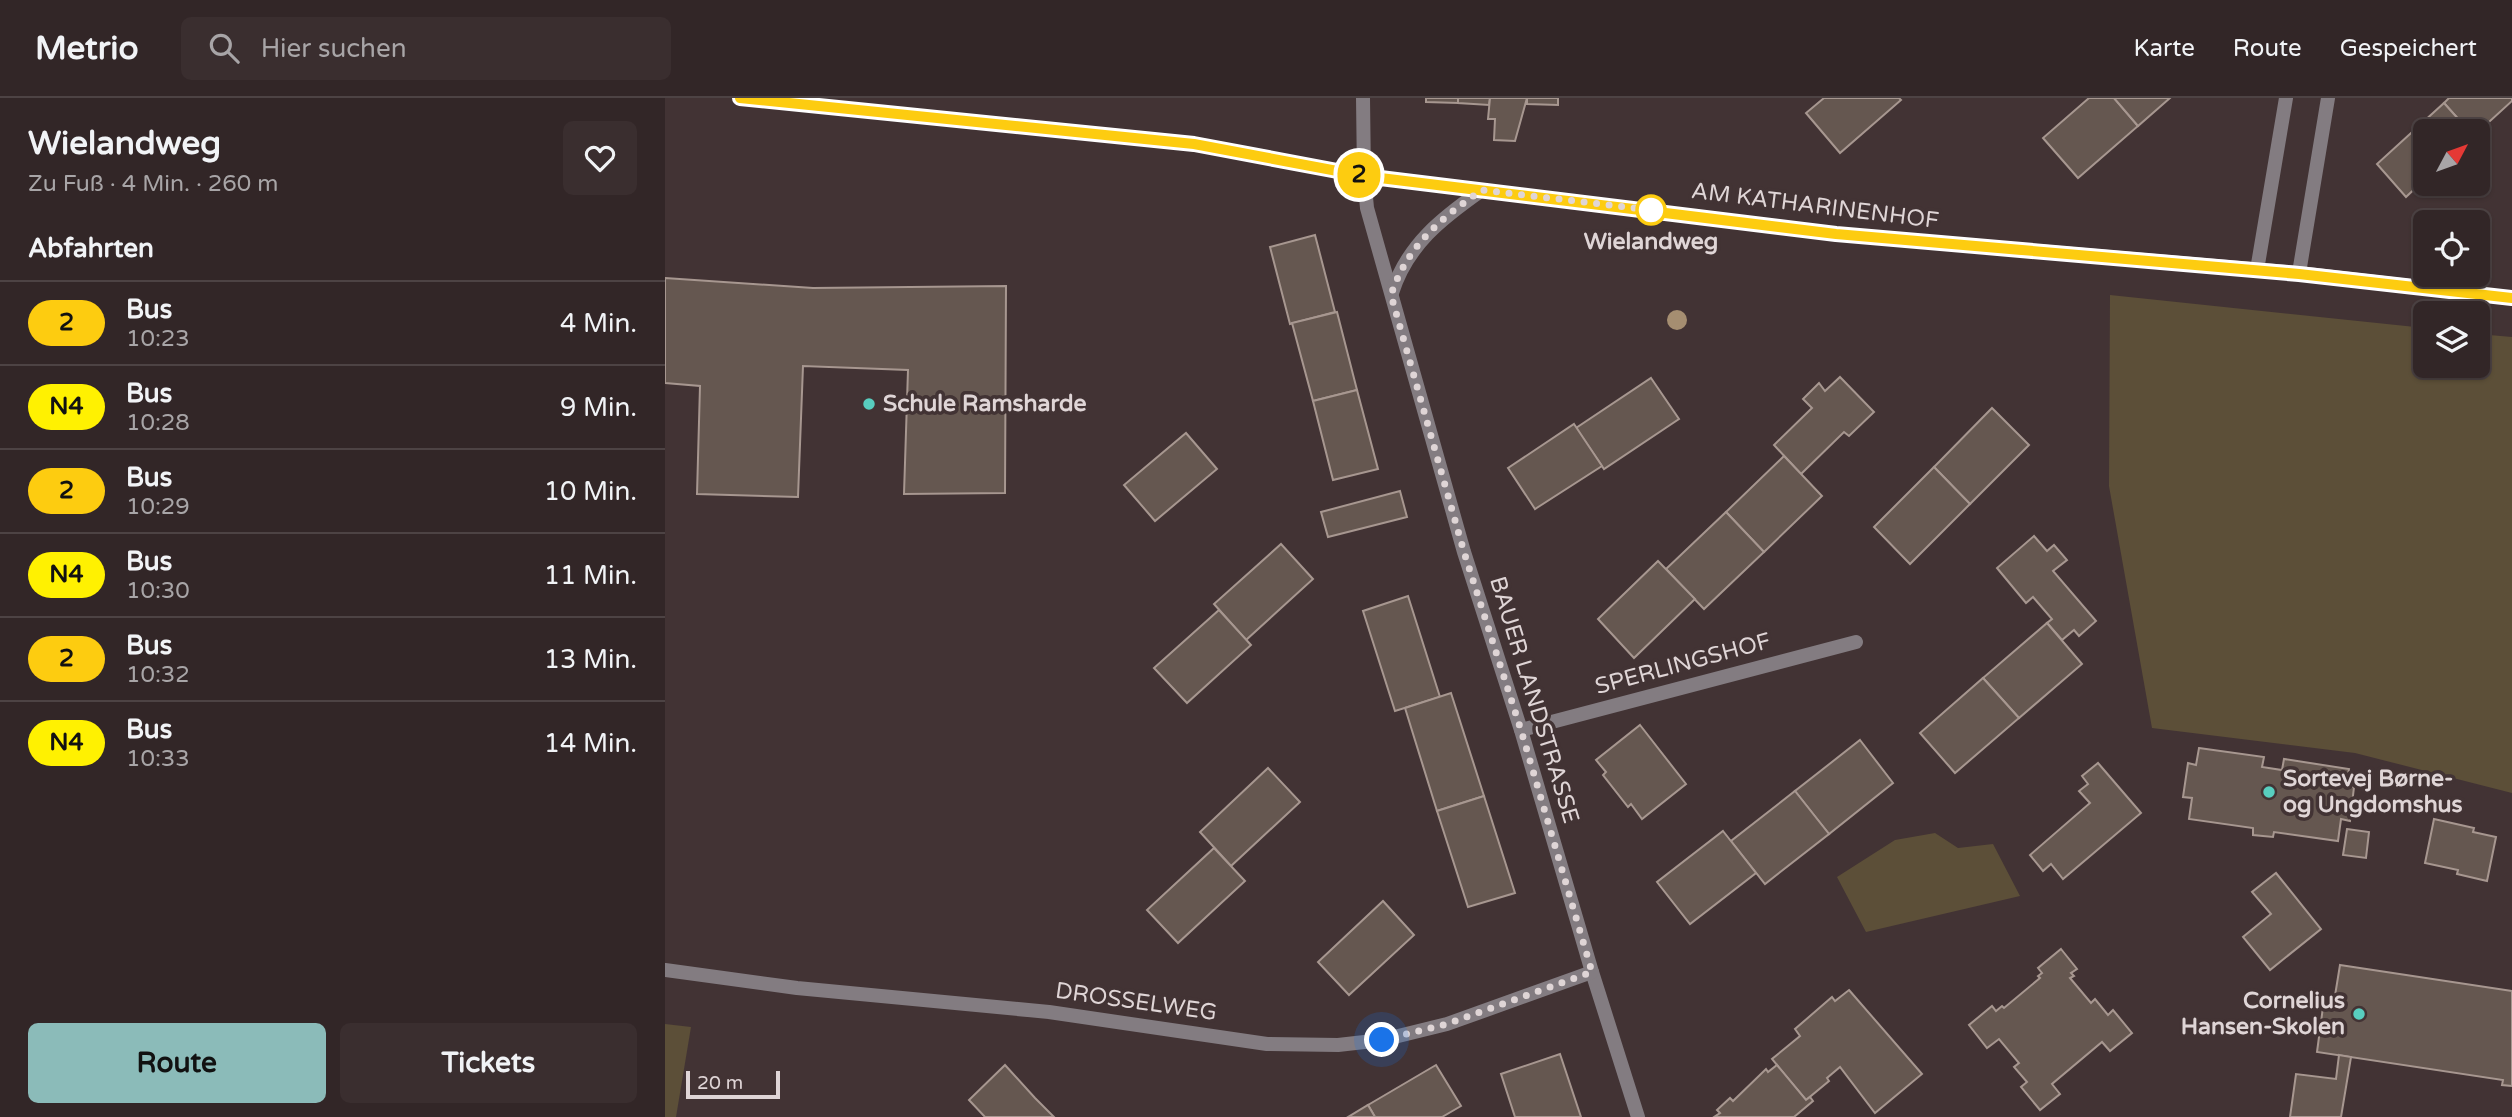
<!DOCTYPE html>
<html lang="de">
<head>
<meta charset="utf-8">
<style>
	body { margin:0; font-family:"Varela Round",sans-serif; background:#3a2e2f; color:#f1f3f6; height:100vh; display:flex; flex-direction:column; font-size:26px; white-space:nowrap }
	* { box-sizing:border-box; margin:0 }
	p { font-size:23px; color:#a8a5a7 }
	.icon { flex:none; width:38px; height:38px; fill:none; stroke:currentColor; stroke-width:2; stroke-linecap:round; stroke-linejoin:round }
	.map { position:relative; flex:1; overflow:hidden }
	.drawer { display:flex; flex-direction:column; background:#322627; width:665px }
	.drawer>* { flex:none }
	.badge { padding:0 14px; border-radius:23px; font-size:24px; line-height:46px }
	.needle { width:46px; rotate:49deg }
	.fabs { position:absolute; left:1748px; top:21px; display:grid; gap:14px }
	.fabs a { display:grid; place-items:center; width:77px; height:77px; border-radius:10px; background:#322627; box-shadow:0 2px 5px #0004,0 0 0 2px #4d4344; font-size:35px }
	.scale { position:absolute; left:21px; bottom:18px; width:94px; box-sizing:border-box; padding-left:7px; border:4px solid #dfd5d6; border-top:0; font-size:19px; line-height:24px; white-space:nowrap; color:#dfd5d6; -webkit-text-stroke:5px #423334; paint-order:stroke }
	.you { position:absolute; width:35px; height:35px; margin:-18px; border:5px solid #fff; border-radius:50%; background:#1a73e8; box-shadow:0 0 0 10px #1a73e833 }
	.map>.badge { position:absolute; translate:-50% -50%; box-shadow:0 0 0 4px #fff }
	h2 { padding:0 28px; font-size:26px; line-height:63px }
	.round { display:grid; place-items:center; flex:none; width:74px; height:74px; border-radius:10px; background:#3a2e2f }
	.overview { display:flex; align-items:center; justify-content:space-between; height:119px; padding:0 28px }
	h1 { font-size:33px; font-weight:700; line-height:52px }
	.action { display:flex; gap:14px; margin-top:auto; padding:14px 28px }
	.action a { flex:1; height:80px; border-radius:10px; background:#8bbbb9; color:#111; font-size:28px; font-weight:700; line-height:80px; text-align:center }
	.action a+a { background:#3a2e2f; color:#f1f3f6 }
	ul { padding:0; list-style:none }
	li { display:flex; align-items:center; gap:21px; height:84px; padding:0 28px; border-top:2px solid #4d4344 }
	li div { flex:1 }
	li b { display:block; font-size:26px }
	li em { font-style:normal }
	li .badge { min-width:77px; font-weight:700; text-align:center }
	header { display:flex; align-items:center; gap:42px; box-sizing:border-box; height:98px; padding:0 35px; background:#322627; border-bottom:2px solid #4d4344 }
	header strong { font-size:33px }
	nav { display:flex; gap:38px; margin-inline-start:auto; font-size:24px }
	.search { width:490px; height:63px; background:#3a2e2f; display:flex; align-items:center; gap:18px; box-sizing:border-box; padding:0 24px; border-radius:10px; color:#a8a5a7; font-size:26px }
	main { display:flex; flex:1; min-height:0 }
	.map>svg:first-child { display:block }
</style>
</head>
<body>
<header>
<strong>Metrio</strong>
<div class="search"><svg class="icon" aria-label="search" viewBox="0 0 24 24"><circle cx="10" cy="10" r="6"/><path d="M15 15l6 6"/></svg>Hier suchen</div>
<nav><a>Karte</a><a>Route</a><a>Gespeichert</a></nav>
</header>
<main>
<section class="drawer">
<div class="overview"><div><h1>Wielandweg</h1><p>Zu Fuß · 4 Min. · 260 m</p></div><a class="round"><svg class="icon" aria-label="heart" viewBox="0 0 24 24"><path d="M12 20l-8-8c-3-5 5-10 8-4 3-6 11-1 8 4z"/></svg></a></div>
<h2>Abfahrten</h2>
<ul>
<li><span class="badge" style="background:#fdcc10;color:#111">2</span><div><b>Bus</b><p>10:23</p></div><em>4 Min.</em></li>
<li><span class="badge" style="background:#fff101;color:#111">N4</span><div><b>Bus</b><p>10:28</p></div><em>9 Min.</em></li>
<li><span class="badge" style="background:#fdcc10;color:#111">2</span><div><b>Bus</b><p>10:29</p></div><em>10 Min.</em></li>
<li><span class="badge" style="background:#fff101;color:#111">N4</span><div><b>Bus</b><p>10:30</p></div><em>11 Min.</em></li>
<li><span class="badge" style="background:#fdcc10;color:#111">2</span><div><b>Bus</b><p>10:32</p></div><em>13 Min.</em></li>
<li><span class="badge" style="background:#fff101;color:#111">N4</span><div><b>Bus</b><p>10:33</p></div><em>14 Min.</em></li>
</ul>
<div class="action"><a>Route</a><a>Tickets</a></div>
</section>
<div class="map">
<svg width="1847" height="1019" viewBox="0 0 1847 1019">
	<rect width="100%" height="100%" fill="#423334"/>
	<g fill="#5c4f38">
		<path d="M1445 197 1760 230V268H1813V236L1847 239V695L1690 655 1487 630 1444 388Z"/>
		<path d="M1270 735 1293 750 1328 746 1355 798 1201 834 1172 779 1230 742Z"/>
		<path d="M0 926 26 929 11 1019H0Z"/>
	</g>
	<g fill="#655750" stroke="#a79790" stroke-width="2">
		<path d="M761 0H793V5L761 4Z"/>
		<path d="M793 0H825L824 7 793 5Z"/>
		<path d="M825 0H862L850 43 829 42 830 21H823Z"/>
		<path d="M862 0H893V7L862 6Z"/>
		<path d="M1159 0H1234L1236 2 1175 55 1141 15Z"/>
		<path d="M1424 0H1449L1473 28 1413 80 1378 40Z"/>
		<path d="M1449 0H1505L1473 28Z"/>
		<path d="M1784 0H1847V3L1813 34 1804 33 1779 5Z"/>
		<path d="M1779 5 1804 33H1760V81L1741 99 1712 66Z"/>
		<path d="M650 137 670 214 625 226 605 149Z"/>
		<path d="M0 180 148 190 341 188 340 395 239 396 243 272 138 268 133 399 32 396 35 288 0 285Z"/>
		<path d="M672 214 692 292 648 303 627 225Z"/>
		<path d="M1175 279 1209 314 1184 338 1179 334 1136 376 1109 347 1147 310 1138 301 1154 285 1160 293Z"/>
		<path d="M986 280 1014 321 939 371 911 330Z"/>
		<path d="M692 292 713 371 668 382 648 303Z"/>
		<path d="M1327 310 1364 347 1305 406 1269 369Z"/>
		<path d="M909 326 937 368 870 411 843 370Z"/>
		<path d="M521 335 552 371 490 423 459 387Z"/>
		<path d="M1119 358 1157 398 1099 454 1061 414Z"/>
		<path d="M1269 369 1305 406 1245 466 1209 429Z"/>
		<path d="M735 393 742 419 663 439 656 414Z"/>
		<path d="M1061 414 1099 454 1039 511 1001 471Z"/>
		<path d="M1369 438 1382 453 1389 447 1402 462 1388 473 1431 523 1414 538 1409 532 1397 542 1382 525 1387 521 1368 499 1361 505 1332 470Z"/>
		<path d="M616 446 648 481 581 542 549 506Z"/>
		<path d="M993 463 1030 501 969 560 933 521Z"/>
		<path d="M743 498 775 599 730 613 698 513Z"/>
		<path d="M554 512 586 547 522 605 489 570Z"/>
		<path d="M1382 525 1417 566 1354 620 1318 580Z"/>
		<path d="M1318 580 1354 620 1290 675 1255 635Z"/>
		<path d="M786 595 819 698 772 713 740 610Z"/>
		<path d="M975 627 1021 686 977 721 966 706 963 709 938 677 941 674 931 662Z"/>
		<path d="M1195 642 1228 685 1164 736 1130 693Z"/>
		<path d="M1534 650 1599 659 1597 669 1617 672 1619 661 1684 671 1681 688 1689 689 1685 723 1676 721 1673 743 1609 734 1608 739 1588 737V730L1524 721 1527 700 1518 699 1523 665 1531 667Z"/>
		<path d="M1433 665 1476 715 1398 781 1386 766 1378 773 1365 757 1425 705 1414 693 1423 686 1417 678Z"/>
		<path d="M603 670 635 704 566 768 535 734Z"/>
		<path d="M1130 693 1164 736 1100 786 1066 743Z"/>
		<path d="M819 698 850 795 803 809 772 713Z"/>
		<path d="M1769 721 1809 730 1808 734 1831 739 1822 783 1792 776 1793 772 1760 765Z"/>
		<path d="M1682 731 1704 734 1701 760 1678 757Z"/>
		<path d="M1058 733 1091 775 1025 826 992 784Z"/>
		<path d="M549 750 580 783 513 845 482 812Z"/>
		<path d="M1611 775 1656 831 1605 872 1578 839 1606 816 1587 794Z"/>
		<path d="M718 803 749 837 684 897 653 864Z"/>
		<path d="M1396 851 1412 871 1406 875 1409 878 1405 880 1426 905 1430 901 1443 917 1448 912 1467 935 1445 953 1437 944 1387 986 1395 996 1375 1012 1356 989 1362 984 1349 969 1354 965 1334 941 1322 950 1304 927 1327 908 1331 913 1337 908 1339 910 1375 880 1373 878 1377 875 1373 870Z"/>
		<path d="M1675 867 1847 893V988L1837 987 1838 982 1652 954 1658 909 1668 910Z"/>
		<path d="M1184 892 1257 976 1210 1015 1175 969 1162 980 1164 983 1141 1002 1107 961 1135 938 1130 931 1167 899 1170 903Z"/>
		<path d="M895 956 916 1019H850L836 976Z"/>
		<path d="M1674 957 1686 959 1676 1019H1625L1631 976 1671 981Z"/>
		<path d="M340 967 370 1000 389 1019H320L304 1002Z"/>
		<path d="M771 967 796 1008 777 1019H710L703 1007Z"/>
		<path d="M1112 967 1141 1002 1145 999 1148 1003 1129 1019H1049L1055 1015 1052 1012 1065 1000 1068 1003 1101 971 1103 974Z"/>
		<path d="M703 1007 710 1019H683Z"/>
	</g>
	<g fill="none" stroke-linecap="round" stroke-linejoin="round">
		<g stroke="#837c81" stroke-width="14">
			<path d="M698 0 699 78 702 110 799 454 856 632 927 874 973 1019"/>
			<path d="M1592 172 1621 0"/>
			<path d="M1634 175 1663 0"/>
			<path d="M727 195C742 147 777 120 817 92"/>
			<path d="M856 632 1191 544"/>
			<path d="M0 872 132 890 384 914 602 946 673 947 717 942 782 926 927 874"/>
		</g>
		<path stroke="#ada3aa" stroke-width="14" d="M75 0 529 46 699 78 1171 136 1634 175 1847 200"/>
	</g>
	<circle fill="#a58e71" cx="1012" cy="222" r="10"/>
	<g fill="none" stroke-linecap="round" stroke-linejoin="round">
		<defs>
			<path id="line" d="M75 0 529 46 699 78 1171 136 1634 176 1847 200"/>
		</defs>
		<use href="#line" stroke="#fff" stroke-width="16"/>
		<use href="#line" stroke="#fdcc10" stroke-width="10"/>
		<path stroke="#dfd5d6" stroke-width="7" stroke-dasharray="0 12.6" d="M717 942 782 926 927 874 856 632 799 454 726 197C742 148 776 120 817 92L986 112"/>
	</g>
	<circle fill="#fff" stroke="#fdcc10" stroke-width="3.5" cx="986" cy="112" r="14"/>
	<g fill="#58cebf" stroke="#423334" stroke-width="2.5">
		<circle cx="204" cy="306" r="7"/>
		<circle cx="1604" cy="694" r="7"/>
		<circle cx="1694" cy="916" r="7"/>
	</g>
	<g text-anchor="middle" dominant-baseline="central" stroke-width="7" stroke-linejoin="round" paint-order="stroke">
		<g font-size="23" fill="#dfd5d6" stroke="#423334">
			<text transform="translate(1150 108) rotate(7)">AM KATHARINENHOF</text>
			<text transform="translate(1018 566) rotate(-15)">SPERLINGSHOF</text>
			<text transform="translate(869 602) rotate(73)">BAUER LANDSTRASSE</text>
			<text transform="translate(471 904) rotate(8)">DROSSELWEG</text>
		</g>
		<g font-size="23" font-weight="bold" fill="#dfd5d6" stroke="#423334">
			<text x="986" y="144">Wielandweg</text>
		</g>
		<g font-size="23" font-weight="bold" fill="#dfd5d6" stroke="#423334" text-anchor="start">
			<text x="218" y="306">Schule Ramsharde</text>
			<text x="1618" y="681">Sortevej Børne-<tspan x="1618" dy="26">og Ungdomshus</tspan></text>
			<text x="1680" y="903" text-anchor="end">Cornelius<tspan x="1680" dy="26">Hansen-Skolen</tspan></text>
		</g>
	</g>
</svg>
<div class="fabs">
<a><svg class="needle" viewBox="-14 -14 28 28"><path d="M0-13l5 13h-10z" fill="#e53935"/><path d="M0 13l5-13h-10z" fill="#a8a5a7"/></svg></a>
<a><svg class="icon" aria-label="locate" viewBox="0 0 24 24"><circle cx="12" cy="12" r="6"/><path d="M12 2v4M12 18v4M2 12h4M18 12h4"/></svg></a>
<a><svg class="icon" aria-label="layers" viewBox="0 0 24 24"><path d="M12 4l9 5-9 5-9-5zM3 14l9 5 9-5"/></svg></a>
</div>
<div class="scale">20 m</div>
<div class="you" style="left:717px;top:942px"></div>
<b class="badge" style="left:694px;top:77px;background:#fdcc10;color:#111">2</b>
</div>
</main>
</body>
</html>
